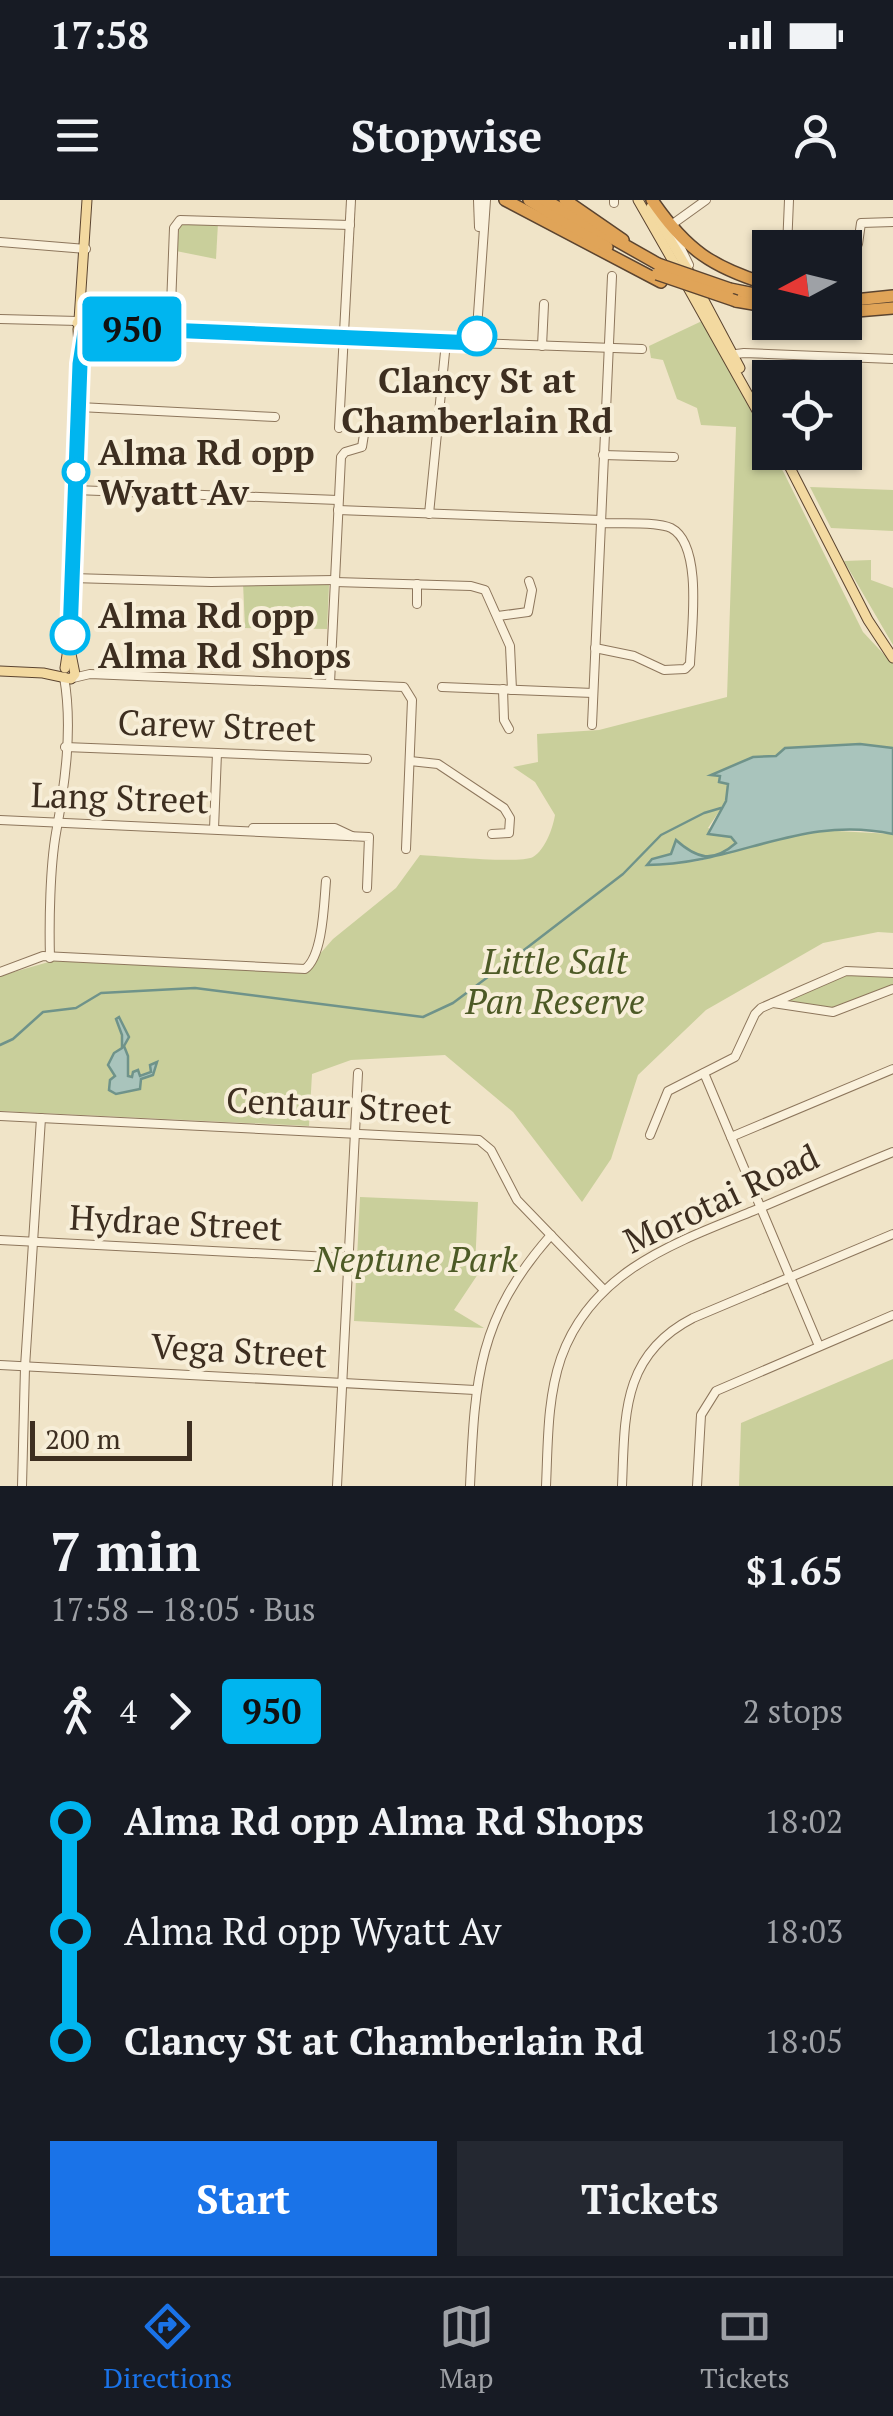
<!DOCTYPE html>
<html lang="en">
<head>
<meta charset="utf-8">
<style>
	body { margin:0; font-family:"PT Serif",serif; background:#242831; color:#f1f3f6; height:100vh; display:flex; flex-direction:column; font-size:38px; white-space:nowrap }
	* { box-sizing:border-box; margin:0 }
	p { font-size:32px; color:#9ea1a6 }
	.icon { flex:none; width:55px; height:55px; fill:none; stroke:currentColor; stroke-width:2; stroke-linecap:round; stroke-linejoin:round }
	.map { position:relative; height:1286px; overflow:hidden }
	.sheet { display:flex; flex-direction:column; background:#171b24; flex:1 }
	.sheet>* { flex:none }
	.badge { padding:0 20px; border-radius:8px; font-size:35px; line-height:65px }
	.needle { width:65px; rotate:263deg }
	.fabs { position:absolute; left:752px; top:30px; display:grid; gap:20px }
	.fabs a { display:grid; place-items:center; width:110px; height:110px; border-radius:0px; background:#171b24; box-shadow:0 2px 8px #0004; font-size:50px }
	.scale { position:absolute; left:30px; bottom:25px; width:162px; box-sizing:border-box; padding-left:10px; border:5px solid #3d2e20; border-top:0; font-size:28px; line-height:35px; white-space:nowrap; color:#3d2e20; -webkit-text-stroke:8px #f7eed8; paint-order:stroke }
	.map>.badge { position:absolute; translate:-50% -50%; box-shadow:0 0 0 5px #fff }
	.legs { display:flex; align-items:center; gap:15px; height:110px; padding:0 50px; font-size:32px }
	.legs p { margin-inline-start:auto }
	.summary { display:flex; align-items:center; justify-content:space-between; height:170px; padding:0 50px }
	h1 { font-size:55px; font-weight:700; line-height:75px }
	.button { display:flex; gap:20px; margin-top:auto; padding:20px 50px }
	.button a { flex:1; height:115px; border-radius:0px; background:#1a73e8; color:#fff; font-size:40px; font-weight:700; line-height:115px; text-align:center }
	.button a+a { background:#242831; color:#f1f3f6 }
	ul { padding:0 50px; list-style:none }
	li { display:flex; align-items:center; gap:35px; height:110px; font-size:38px }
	li i { display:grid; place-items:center; width:15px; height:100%; margin:0 12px; background:currentColor }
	li i::after { content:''; width:25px; height:25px; margin:-12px; border:8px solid; border-radius:50%; background:#171b24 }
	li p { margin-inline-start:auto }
	li:first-child i { background:linear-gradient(#0000 50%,currentColor 0) }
	li:last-child i { background:linear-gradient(currentColor 50%,#0000 0) }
	.status { display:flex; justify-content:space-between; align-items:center; height:70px; padding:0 50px; background:#171b24; direction:ltr }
	.status svg { height:28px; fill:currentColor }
	header { display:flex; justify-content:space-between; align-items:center; height:130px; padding:0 50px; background:#171b24; font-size:45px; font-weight:700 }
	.dock { display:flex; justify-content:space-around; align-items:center; height:140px; border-top:2px solid #363941; background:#171b24; font-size:28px; color:#9ea1a6 }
	.dock a { display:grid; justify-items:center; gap:5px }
	.dock .selected { color:#1a73e8 }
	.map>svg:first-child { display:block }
</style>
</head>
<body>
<div class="status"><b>17:58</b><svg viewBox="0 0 49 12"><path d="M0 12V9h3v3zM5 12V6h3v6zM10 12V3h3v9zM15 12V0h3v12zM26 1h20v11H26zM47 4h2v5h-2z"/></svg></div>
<header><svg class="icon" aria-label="menu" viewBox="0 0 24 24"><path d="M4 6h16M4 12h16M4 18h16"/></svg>Stopwise<svg class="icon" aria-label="person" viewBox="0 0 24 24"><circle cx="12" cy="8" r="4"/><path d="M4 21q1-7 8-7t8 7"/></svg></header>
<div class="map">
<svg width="893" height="1286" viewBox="0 0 893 1286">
	<rect width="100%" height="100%" fill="#f0e4c8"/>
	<g fill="#c9cf9b">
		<path d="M218 23 216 59 176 51 180 24Z"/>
		<path d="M702 121 770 246V252L773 253 785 275 863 432 893 464V548L860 544 785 548 776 556 753 557 726 568 719 581 728 583 726 601 708 628 731 637 736 643C712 664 699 658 676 640L671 654 652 659 658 665 699 661 773 639 817 630 893 634V733L878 732 823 743 706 810 638 875 611 959 582 1002 513 912 445 855 351 860 312 874 309 926 0 911V776L52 761 304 772 333 739 396 688 420 655C440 656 519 664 533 657 545 650 553 628 555 615L535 582 513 567 538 562 537 534 599 530 727 497 736 227 701 225 697 208 677 199 663 160 651 158 649 146Z"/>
		<path d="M810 287 893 290V331L831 328Z"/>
		<path d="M871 360V380L893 388V445L844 361Z"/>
		<path d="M243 383H324L329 385 327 429 245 428Z"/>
		<path d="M847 774 893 776V786L838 809 783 802Z"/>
		<path d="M360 997 478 1002 475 1067 478 1074 454 1110 484 1128 354 1121Z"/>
		<path d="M893 1159V1286H739L741 1223Z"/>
	</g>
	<g fill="#a9c4bc" stroke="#6f938a" stroke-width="2.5">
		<path d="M860 544 893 548V634C802 614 735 665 647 665L652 659 671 654 676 640C697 659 713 663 736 643L731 637 708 634 726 601 728 584 719 582 720 576 711 575 753 557 776 556 785 548Z"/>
		<path d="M119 817 129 837 124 846 128 856V876L132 877 133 872 138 870 140 876 151 872 150 865 157 862 153 875 141 879 140 889 116 894 109 890 110 880 115 876 108 865 114 853 122 848V835L116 819Z"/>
	</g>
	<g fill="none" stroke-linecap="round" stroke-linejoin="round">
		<path stroke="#6f938a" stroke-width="2.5" d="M0 845 13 839 43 812 76 808 101 793 195 788 423 817 453 803 524 750 623 674 661 635 704 613 721 608"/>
		<defs>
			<g id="minor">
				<path d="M478 0 479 27"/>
				<path d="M614 0V3"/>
				<path d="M0 42 86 49"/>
				<path d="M858 44 861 23 893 22"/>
				<path d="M787 48 789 0"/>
				<path d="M689 65 675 36 674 23 706 0"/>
				<path d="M0 119 78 121"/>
				<path d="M88 122 161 132 642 149"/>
				<path d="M170 132 174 28 180 20 350 25"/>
				<path d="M476 143 486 0"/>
				<path d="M542 146 544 104"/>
				<path d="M728 155 744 153 893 159"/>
				<path d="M79 207 275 217"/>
				<path d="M339 228 351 0"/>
				<path d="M603 255 674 257"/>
				<path d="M75 290 338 300"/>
				<path d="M338 310 601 320"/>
				<path d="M429 314 446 142"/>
				<path d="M72 378 211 382 335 380"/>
				<path d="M335 382 471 386 485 390 510 446 512 490"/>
				<path d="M417 384V404"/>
				<path d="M498 416 528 412 532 390 529 381"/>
				<path d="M595 448 634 456 664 470 685 469 690 464C691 433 704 345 671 328 657 321 618 324 601 323"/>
				<path d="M73 478 90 474 404 487 412 500 406 649"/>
				<path d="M330 483 341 257 345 252 362 247 365 228"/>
				<path d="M442 487 593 493"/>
				<path d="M503 489 504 520 509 529"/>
				<path d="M592 525 612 76"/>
				<path d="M65 547 367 559"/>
				<path d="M410 561 438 564 504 608 510 618 509 633 492 634"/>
				<path d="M0 620 369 637 367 688"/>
				<path d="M253 628H335L352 636"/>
				<path d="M214 629 217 553"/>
				<path d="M50 758C49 722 50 667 56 633 65 584 73 527 64 477"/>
				<path d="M0 772 43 756 305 769C323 756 324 703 326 681"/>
				<path d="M773 803 833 812 893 789"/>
				<path d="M704 873 819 1146"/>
				<path d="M0 916 479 940 491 950 517 1000 604 1090"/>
				<path d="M650 935 668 891 735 857 755 814 761 808 846 771 893 773"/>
				<path d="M731 937 893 869"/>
				<path d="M0 1040 349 1058"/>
				<path d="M0 1165 475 1190"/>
				<path d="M22 1286 25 1167 41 918"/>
				<path d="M337 1286 358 873"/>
				<path d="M470 1286C475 1180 477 1119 551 1035"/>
				<path d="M546 1286C548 1243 547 1199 561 1158 592 1071 674 1043 753 1011 800 991 846 971 893 952"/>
				<path d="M622 1286C625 1216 621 1155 693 1118L893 1034"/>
				<path d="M697 1286 701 1215 716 1191 893 1115"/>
			</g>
			<g id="major">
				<path d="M638 0 678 70"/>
				<path d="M651 7 691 75"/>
				<path d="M686 84 770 234"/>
				<path d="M698 89 740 168"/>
				<path d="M79 120 87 0"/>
				<path d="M77 123 81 119 88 122 89 129 85 133"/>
				<path d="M782 252 868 420 893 458"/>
				<path d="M65 468 69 442 80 164 78 129"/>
				<path d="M0 471 43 473 71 479 75 474 71 454"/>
			</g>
			<g id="highway">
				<path d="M505 0 661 82"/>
				<path d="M529 0 607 47"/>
				<path d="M545 0 658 64"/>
				<path d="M565 0 623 40"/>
				<path d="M652 0C686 50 713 68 770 85"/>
				<path d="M730 89 770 97"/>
				<path d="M736 101 770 107"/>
				<path d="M845 101 893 96"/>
				<path d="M845 112 893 108"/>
			</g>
		</defs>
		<use href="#minor" stroke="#8d765c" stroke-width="10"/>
		<use href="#major" stroke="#5b4430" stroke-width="11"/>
		<use href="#highway" stroke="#5b4430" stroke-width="14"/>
		<use href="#minor" stroke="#faf1dc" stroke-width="8"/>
		<use href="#major" stroke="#f3d9a0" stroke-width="9"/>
		<use href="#highway" stroke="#e0a458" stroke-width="11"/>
		<defs>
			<g id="highway-bridge">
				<path d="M658 64 730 89"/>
				<path d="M657 74 736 101"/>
			</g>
		</defs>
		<use href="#highway-bridge" stroke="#5b4430" stroke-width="14" stroke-linecap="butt"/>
		<use href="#highway-bridge" stroke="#e0a458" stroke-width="11"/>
	</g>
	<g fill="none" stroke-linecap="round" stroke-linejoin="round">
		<defs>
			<path id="line-1" d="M70 435 80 164 85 132 119 128 476 143 477 136"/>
		</defs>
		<use href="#line-1" stroke="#fff" stroke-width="22"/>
		<use href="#line-1" stroke="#00b5ef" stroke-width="15"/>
	</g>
	<g fill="#fff" stroke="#00b5ef" stroke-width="5">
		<circle cx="477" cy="136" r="18"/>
		<circle cx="76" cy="272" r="12"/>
		<circle cx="70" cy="435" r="18"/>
	</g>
	<g text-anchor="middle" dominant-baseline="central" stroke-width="8" stroke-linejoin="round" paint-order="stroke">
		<g font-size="35" font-weight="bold" fill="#3d2e20" stroke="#f7eed8" text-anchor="start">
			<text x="477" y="180" text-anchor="middle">Clancy St at<tspan x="477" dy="40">Chamberlain Rd</tspan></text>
			<text x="98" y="252">Alma Rd opp<tspan x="98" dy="40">Wyatt Av</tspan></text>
			<text x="98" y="415">Alma Rd opp<tspan x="98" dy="40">Alma Rd Shops</tspan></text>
		</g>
		<g font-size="35" fill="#3d2e20" stroke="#f7eed8">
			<text transform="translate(217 525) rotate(2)">Carew Street</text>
			<text transform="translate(120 597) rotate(2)">Lang Street</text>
			<text transform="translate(339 905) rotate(3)">Centaur Street</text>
			<text transform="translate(721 998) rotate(-25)">Morotai Road</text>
			<text transform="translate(176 1022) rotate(3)">Hydrae Street</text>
			<text transform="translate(239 1150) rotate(3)">Vega Street</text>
		</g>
		<g font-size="35" font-style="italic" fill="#4d5a26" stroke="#f7eed8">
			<text x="555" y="761">Little Salt<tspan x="555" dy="40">Pan Reserve</tspan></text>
			<text x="416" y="1059">Neptune Park</text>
		</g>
	</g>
</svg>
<div class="fabs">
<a><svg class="needle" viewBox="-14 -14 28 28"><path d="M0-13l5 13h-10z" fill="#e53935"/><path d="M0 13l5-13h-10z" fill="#9ea1a6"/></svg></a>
<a><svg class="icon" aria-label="locate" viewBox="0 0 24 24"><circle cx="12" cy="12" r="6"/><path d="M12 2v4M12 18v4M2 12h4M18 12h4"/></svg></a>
</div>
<div class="scale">200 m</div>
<b class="badge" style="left:132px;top:129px;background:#00b5ef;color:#111">950</b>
</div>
<section class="sheet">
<div class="summary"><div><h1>7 min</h1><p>17:58 – 18:05 · Bus</p></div><b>$1.65</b></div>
<div class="legs"><svg class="icon" aria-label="walk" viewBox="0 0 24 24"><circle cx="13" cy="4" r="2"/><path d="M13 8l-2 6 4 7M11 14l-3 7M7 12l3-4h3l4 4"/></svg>4<svg class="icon" aria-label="forward" viewBox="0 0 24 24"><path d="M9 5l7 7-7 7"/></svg><b class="badge" style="background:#00b5ef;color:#111">950</b><p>2 stops</p></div>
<ul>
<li><i style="color:#00b5ef"></i><b>Alma Rd opp Alma Rd Shops</b><p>18:02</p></li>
<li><i style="color:#00b5ef"></i><span>Alma Rd opp Wyatt Av</span><p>18:03</p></li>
<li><i style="color:#00b5ef"></i><b>Clancy St at Chamberlain Rd</b><p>18:05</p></li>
</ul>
<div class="button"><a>Start</a><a>Tickets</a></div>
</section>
<nav class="dock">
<a class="selected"><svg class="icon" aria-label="directions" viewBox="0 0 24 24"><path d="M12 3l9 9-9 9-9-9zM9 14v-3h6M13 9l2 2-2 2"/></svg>Directions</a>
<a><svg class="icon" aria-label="map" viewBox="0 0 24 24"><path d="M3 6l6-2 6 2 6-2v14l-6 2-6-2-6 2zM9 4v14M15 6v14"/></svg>Map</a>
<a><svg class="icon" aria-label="tickets" viewBox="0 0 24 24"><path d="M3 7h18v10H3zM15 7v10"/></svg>Tickets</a>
</nav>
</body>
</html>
